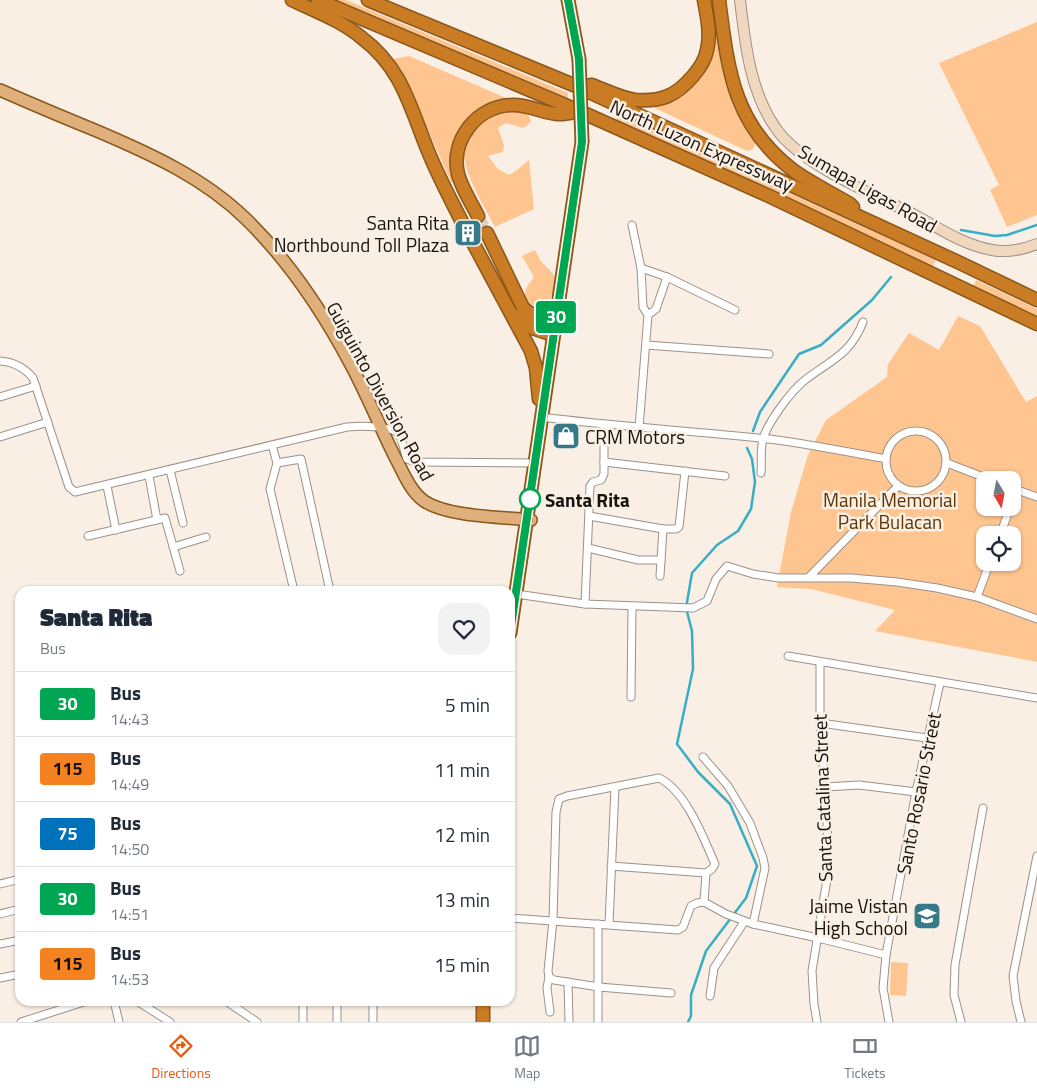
<!DOCTYPE html>
<html lang="en">
<head>
<meta charset="utf-8">
<style>
	body { margin:0; font-family:"Titillium Web",sans-serif; background:#f2f2f3; color:#1f2937; height:100vh; display:flex; flex-direction:column; font-size:19px; white-space:nowrap }
	* { box-sizing:border-box; margin:0 }
	p { font-size:16px; color:#747a83 }
	.icon { flex:none; width:28px; height:28px; fill:none; stroke:currentColor; stroke-width:2; stroke-linecap:round; stroke-linejoin:round }
	.map { position:relative; flex:1; overflow:hidden }
	.panel { position:absolute; left:15px; top:586px; width:500px; height:420px; display:flex; flex-direction:column; background:#fff; border-radius:15px; box-shadow:0 1px 4px #0004 }
	.panel>* { flex:none }
	.badge { padding:0 10px; border-radius:4px; font-size:18px; line-height:32px }
	.needle { width:32px; rotate:170deg }
	.fabs { position:absolute; left:976px; top:471px; display:grid; gap:10px }
	.fabs a { display:grid; place-items:center; width:45px; height:45px; border-radius:10px; background:#fff; box-shadow:0 1px 4px #0004; font-size:25px }
	.map>.badge { position:absolute; translate:-50% -50%; box-shadow:0 0 0 2px #fff }
	.round { display:grid; place-items:center; flex:none; width:52px; height:52px; border-radius:15px; background:#f2f2f3 }
	.headline { display:flex; align-items:center; justify-content:space-between; height:85px; padding:0 25px }
	h1 { font-size:24px; font-weight:800; line-height:38px }
	ul { padding:0; list-style:none }
	li { display:flex; align-items:center; gap:15px; height:65px; padding:0 25px; border-top:1px solid #e0e1e3 }
	li div { flex:1 }
	li b { display:block; font-size:19px }
	li em { font-style:normal }
	li .badge { min-width:55px; font-weight:700; text-align:center }
	.tab-bar { display:flex; justify-content:space-around; align-items:center; height:70px; border-top:1px solid #e0e1e3; background:#fff; font-size:14px; color:#747a83 }
	.tab-bar a { display:grid; justify-items:center; gap:2px }
	.tab-bar .on { color:#ea580c }
	.map>svg:first-child { display:block }
</style>
</head>
<body>
<div class="map">
<svg width="1037" height="1022" viewBox="0 0 1037 1022">
	<rect width="100%" height="100%" fill="#faefe4"/>
	<g fill="#fec590" fill-rule="evenodd">
		<path d="M323 0H346L568 93V102Z"/>
		<path d="M1037 22V215L1007 227 990 190 999 185 939 63Z"/>
		<path d="M715 26 729 84 757 139 753 149 747 151 648 105 668 100 713 47Z"/>
		<path d="M409 56 506 98C465 117 444 134 453 182H451L432 139 393 62V59Z"/>
		<path d="M523 110 529 116 531 122 523 128 506 123 498 128 504 145 503 152 488 156 498 169 509 175 516 171 529 160 534 209 495 227C485 207 458 167 465 144 467 140 472 135 475 132 487 116 503 112 523 110Z"/>
		<path d="M618 115 936 260 932 268 616 121Z"/>
		<path d="M535 250 540 260 555 276C553 295 551 312 527 303 522 291 527 287 534 277L522 256Z"/>
		<path d="M976 280 1037 309V319L973 287Z"/>
		<path d="M958 316 980 326 1026 402 1037 396V662L875 631 895 610 811 589 777 587 791 512 808 455 826 420 887 377 888 364 909 333 939 350ZM985 480H1012V508H985ZM985 535H1012V562H985Z"/>
		<path d="M891 962 908 963 906 996 890 995Z"/>
	</g>
	<g fill="none" stroke-linecap="round" stroke-linejoin="round">
		<g stroke="#37aec6" stroke-width="2.5">
			<path d="M961 230 995 236 1007 235 1037 225"/>
			<path d="M753 431 760 412 799 354 821 345 872 300 891 277"/>
			<path d="M688 1022 691 1016V995L706 951 746 898 757 866 730 804 698 772 677 744 693 669 692 631 686 608 692 573 717 545 738 531 751 509 755 482 752 459 747 448"/>
		</g>
		<g stroke="#d8cec4" stroke-width="12" stroke-dasharray="12 6" stroke-linecap="butt">
			<path d="M478 216 487 233"/>
			<path d="M463 224 472 241"/>
		</g>
		<defs>
			<g id="street">
				<path d="M632 225 641 268 643 307 648 315 639 428"/>
				<path d="M641 268 667 277 735 310"/>
				<path d="M648 315 656 309 667 277"/>
				<path d="M646 345 769 354"/>
				<path d="M0 361C13 362 24 367 33 378L69 487 75 492 347 427C359 426 393 425 399 435 403 441 404 452 407 459L415 462 535 463"/>
				<path d="M0 397 36 386"/>
				<path d="M541 417C619 427 698 431 777 440 813 445 849 452 886 459"/>
				<circle cx="916" cy="461" r="30"/>
				<path d="M0 437 48 422"/>
				<path d="M272 445 277 463 270 489 294 591"/>
				<path d="M604 462 725 476"/>
				<path d="M277 463 301 459 330 591"/>
				<path d="M947 463 991 480"/>
				<path d="M170 470 183 523"/>
				<path d="M761 473C762 463 760 449 763 439 768 422 791 391 805 380 831 360 850 355 863 322"/>
				<path d="M149 476 157 520"/>
				<path d="M107 486 116 530"/>
				<path d="M1012 488 1037 497"/>
				<path d="M1012 502 1017 490"/>
				<path d="M589 516 663 529H676L679 527 685 471"/>
				<path d="M1000 535 1010 508"/>
				<path d="M88 536 165 518 180 571"/>
				<path d="M173 547 206 537"/>
				<path d="M588 548 638 560H661"/>
				<path d="M660 576 663 529"/>
				<path d="M809 577 898 486"/>
				<path d="M516 594 585 604 693 608 707 601 716 579 727 566 753 574 779 578H851L897 582 937 588 977 597 1037 619"/>
				<path d="M977 597 990 562"/>
				<path d="M585 604 590 486 593 482 601 480 604 474V425"/>
				<path d="M788 656 1037 698"/>
				<path d="M631 697 632 607"/>
				<path d="M820 723 927 738"/>
				<path d="M703 757 728 786 750 823 763 858 765 868 753 924"/>
				<path d="M825 787 859 785 916 792"/>
				<path d="M611 866 706 873 712 869 715 864C703 837 686 791 659 778L567 796 559 799 556 812 553 920 548 971 549 977 554 980 599 987 671 993"/>
				<path d="M0 884 20 879"/>
				<path d="M704 902 706 873"/>
				<path d="M0 914 20 909"/>
				<path d="M510 918 678 930 683 927 691 906 697 903 704 902 726 914 753 924 818 938 886 955"/>
				<path d="M609 924 615 787"/>
				<path d="M0 944 20 940"/>
				<path d="M549 977 547 988 550 1012"/>
				<path d="M0 978 20 974"/>
				<path d="M568 982 569 1022"/>
				<path d="M710 996 714 968 744 922"/>
				<path d="M114 1001 119 1022"/>
				<path d="M137 1001 170 1022"/>
				<path d="M226 1001 257 1022"/>
				<path d="M303 1001V1022"/>
				<path d="M373 1001V1022"/>
				<path d="M21 1022 87 1001"/>
				<path d="M337 1022V1001"/>
				<path d="M598 1022V924"/>
				<path d="M817 1022 814 1004 812 971 828 873 827 821 820 723V663"/>
				<path d="M889 1022 883 988 886 955 916 792 940 683"/>
				<path d="M961 1022 954 995 955 965 983 808"/>
				<path d="M1021 1022 1016 1001 1013 976 1037 856"/>
			</g>
			<path id="secondary" d="M740 0C745 43 750 91 775 127 798 163 874 195 913 214 939 228 963 245 992 250 1007 253 1024 249 1037 244"/>
			<path id="primary" d="M0 90C32 104 65 118 97 131 151 154 204 178 246 219 289 261 323 312 351 365 367 395 380 427 395 457 403 472 410 491 424 501 448 517 502 517 531 520"/>
			<g id="highway">
				<path d="M292 0C315 11 342 21 362 38 402 68 410 107 428 151 438 176 451 200 463 224"/>
				<path d="M318 0 579 111 769 196 1037 324"/>
				<path d="M368 0 576 86 960 263 1037 300"/>
				<path d="M568 0 579 59"/>
				<path d="M719 0C728 70 733 125 794 171 811 183 831 193 850 204L853 207"/>
				<path d="M586 86 592 85C605 90 621 98 635 100 661 102 676 96 693 76 700 68 705 61 707 50 711 34 707 16 704 0"/>
				<path d="M478 216C471 202 462 189 458 174 450 140 477 106 512 105 529 104 547 115 560 114 567 114 573 112 579 111"/>
				<path d="M487 233 523 308 534 316 555 322"/>
				<path d="M472 241 531 351 536 368 539 399"/>
				<path d="M515 316 532 328 553 335"/>
				<path d="M510 633 582 142"/>
				<path d="M483 1022V1001"/>
			</g>
		</defs>
		<use href="#street" stroke="#9c9188" stroke-width="9"/>
		<use href="#secondary" stroke="#9c9188" stroke-width="12"/>
		<use href="#primary" stroke="#8a571c" stroke-width="14"/>
		<use href="#highway" stroke="#8a571c" stroke-width="15"/>
		<use href="#street" stroke="#fff" stroke-width="7"/>
		<use href="#secondary" stroke="#efd8bd" stroke-width="10"/>
		<use href="#primary" stroke="#dfb07b" stroke-width="11"/>
		<use href="#highway" stroke="#c97c23" stroke-width="12"/>
		<defs>
			<path id="highway-bridge" d="M579 59 582 142"/>
		</defs>
		<use href="#highway-bridge" stroke="#8a571c" stroke-width="15" stroke-linecap="butt"/>
		<use href="#highway-bridge" stroke="#c97c23" stroke-width="12"/>
	</g>
	<g fill="none" stroke-linecap="round" stroke-linejoin="round">
		<defs>
			<path id="line" d="M510 633 582 142 579 59 568 0"/>
		</defs>
		<use href="#line" stroke="#fff" stroke-width="11"/>
		<use href="#line" stroke="#00a651" stroke-width="8"/>
	</g>
	<defs>
		<symbol id="building-square" viewBox="-11 -11 22 22"><rect x="-9" y="-9" width="18" height="18" rx="4" fill="#367a89" stroke="#faefe4"/><path d="M-4-6H4V6H1V3H-1V6H-4ZM-2.5-4.3h1.7v1.8h-1.7ZM.8-4.3h1.7v1.8H.8ZM-2.5-1h1.7V.8h-1.7ZM.8-1h1.7V.8H.8Z" fill="#fff"/></symbol>
		<symbol id="shop-square" viewBox="-11 -11 22 22"><rect x="-9" y="-9" width="18" height="18" rx="4" fill="#367a89" stroke="#faefe4"/><path d="M-5-2.5h2.3a2.7 3.5 0 0 1 5.4 0H5L5.5 6h-11ZM-1.5-2.5h3a1.5 2.3 0 0 0-3 0Z" fill="#fff"/></symbol>
		<symbol id="school-square" viewBox="-11 -11 22 22"><rect x="-9" y="-9" width="18" height="18" rx="4" fill="#367a89" stroke="#faefe4"/><path d="M0-5L7-2L0 1L-7-2ZM-4 1L0 2.5L4 1V4Q0 6-4 4Z" fill="#fff"/></symbol>
	</defs>
	<g fill-rule="evenodd">
		<use href="#building-square" x="452" y="217" width="32" height="32"/>
		<use href="#shop-square" x="550" y="420" width="32" height="32"/>
		<use href="#school-square" x="911" y="900" width="32" height="32"/>
	</g>
	<circle fill="#fff" stroke="#00a651" stroke-width="2.5" cx="530" cy="499" r="10"/>
	<g text-anchor="middle" dominant-baseline="central" stroke-width="5" stroke-linejoin="round" paint-order="stroke">
		<g font-size="19" fill="#16120e" stroke="#faefe4">
			<text transform="translate(702 145) rotate(24)">North Luzon Expressway</text>
			<text transform="translate(868 188) rotate(30)">Sumapa Ligas Road</text>
			<text transform="translate(381 391) rotate(61)">Guiguinto Diversion Road</text>
			<text transform="translate(918 793) rotate(-79)">Santo Rosario Street</text>
			<text transform="translate(822 798) rotate(-92)">Santa Catalina Street</text>
		</g>
		<g font-size="19" fill="#16120e" stroke="#faefe4" text-anchor="end">
			<text x="449" y="222">Santa Rita<tspan x="449" dy="22">Northbound Toll Plaza</tspan></text>
			<text x="585" y="436" text-anchor="start">CRM Motors</text>
			<text x="908" y="905">Jaime Vistan<tspan x="908" dy="22">High School</tspan></text>
		</g>
		<g font-size="19" font-weight="bold" fill="#16120e" stroke="#faefe4" text-anchor="start">
			<text x="545" y="499">Santa Rita</text>
		</g>
		<g font-size="19" fill="#5e3502" stroke="#faefe4">
			<text x="890" y="499">Manila Memorial<tspan x="890" dy="22">Park Bulacan</tspan></text>
		</g>
	</g>
</svg>
<div class="fabs">
<a><svg class="needle" viewBox="-14 -14 28 28"><path d="M0-13l5 13h-10z" fill="#e53935"/><path d="M0 13l5-13h-10z" fill="#747a83"/></svg></a>
<a><svg class="icon" aria-label="locate" viewBox="0 0 24 24"><circle cx="12" cy="12" r="6"/><path d="M12 2v4M12 18v4M2 12h4M18 12h4"/></svg></a>
</div>
<b class="badge" style="left:556px;top:317px;background:#00a651;color:#fff">30</b>
<section class="panel">
<div class="headline"><div><h1>Santa Rita</h1><p>Bus</p></div><a class="round"><svg class="icon" aria-label="heart" viewBox="0 0 24 24"><path d="M12 20l-8-8c-3-5 5-10 8-4 3-6 11-1 8 4z"/></svg></a></div>
<ul>
<li><span class="badge" style="background:#00a651;color:#fff">30</span><div><b>Bus</b><p>14:43</p></div><em>5 min</em></li>
<li><span class="badge" style="background:#f58220;color:#111">115</span><div><b>Bus</b><p>14:49</p></div><em>11 min</em></li>
<li><span class="badge" style="background:#0072bc;color:#fff">75</span><div><b>Bus</b><p>14:50</p></div><em>12 min</em></li>
<li><span class="badge" style="background:#00a651;color:#fff">30</span><div><b>Bus</b><p>14:51</p></div><em>13 min</em></li>
<li><span class="badge" style="background:#f58220;color:#111">115</span><div><b>Bus</b><p>14:53</p></div><em>15 min</em></li>
</ul>
</section>
</div>
<nav class="tab-bar">
<a class="on"><svg class="icon" aria-label="directions" viewBox="0 0 24 24"><path d="M12 3l9 9-9 9-9-9zM9 14v-3h6M13 9l2 2-2 2"/></svg>Directions</a>
<a><svg class="icon" aria-label="map" viewBox="0 0 24 24"><path d="M3 6l6-2 6 2 6-2v14l-6 2-6-2-6 2zM9 4v14M15 6v14"/></svg>Map</a>
<a><svg class="icon" aria-label="tickets" viewBox="0 0 24 24"><path d="M3 7h18v10H3zM15 7v10"/></svg>Tickets</a>
</nav>
</body>
</html>
